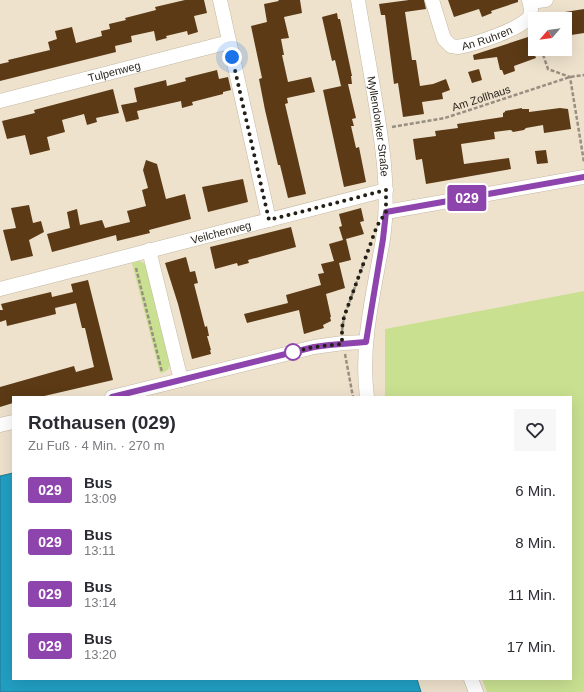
<!DOCTYPE html>
<html lang="de">
<head>
<meta charset="utf-8">
<style>
	body { margin:0; font-family:Arial,sans-serif; background:#f7f7f7; color:#2b2b33; height:100vh; display:flex; flex-direction:column; font-size:15px; white-space:nowrap }
	* { box-sizing:border-box; margin:0 }
	p { font-size:13px; color:#7c7c81 }
	.icon { flex:none; width:22px; height:22px; fill:none; stroke:currentColor; stroke-width:2; stroke-linecap:round; stroke-linejoin:round }
	.map { position:relative; flex:1; overflow:hidden }
	.sheet { position:absolute; left:12px; top:396px; width:560px; height:284px; display:flex; flex-direction:column; background:#fff; border-radius:0px; box-shadow:0 4px 16px #0002 }
	.sheet>* { flex:none }
	.badge { padding:0 8px; border-radius:3px; font-size:14px; line-height:26px }
	.needle { width:26px; rotate:242deg }
	.controls { position:absolute; left:528px; top:12px; display:grid; gap:8px }
	.controls a { display:grid; place-items:center; width:44px; height:44px; border-radius:0px; background:#fff; box-shadow:0 4px 16px #0002; font-size:20px }
	.you { position:absolute; width:20px; height:20px; margin:-10px; border:3px solid #fff; border-radius:50%; background:#1a73e8; box-shadow:0 0 0 6px #1a73e833 }
	.map>.badge { position:absolute; translate:-50% -50%; box-shadow:0 0 0 2px #fff }
	.round { display:grid; place-items:center; flex:none; width:42px; height:42px; border-radius:0px; background:#f7f7f7 }
	.overview { display:flex; align-items:center; justify-content:space-between; height:68px; padding:0 16px }
	h1 { font-size:19px; font-weight:700; line-height:30px }
	ul { padding:0; list-style:none }
	li { display:flex; align-items:center; gap:12px; height:52px; padding:0 16px }
	li div { flex:1 }
	li b { display:block; font-size:15px }
	li em { font-style:normal }
	li .badge { min-width:44px; font-weight:700; text-align:center }
	.map>svg:first-child { display:block }
</style>
</head>
<body>
<div class="map">
<svg width="584" height="692" viewBox="0 0 584 692">
	<rect width="100%" height="100%" fill="#eee2cd"/>
	<g fill="#c9e091">
		<path d="M139 261 144 263 147 268 171 363C169 369 167 372 160 373L132 263Z"/>
		<path d="M584 291V692H487L482 679H571V397H385V329Z"/>
	</g>
	<path fill="#219fc3" stroke="#22798f" d="M13 473V679H417L421 692H0V476Z"/>
	<g fill="#5b3a15">
		<path d="M185 0H204L207 13 194 16 198 32 188 35 187 31 166 36 167 38 156 41 154 31 131 36 132 42 115 46 116 52 0 81V64L9 62 8 60 50 50 48 42 57 39 55 31 72 27 76 43 102 36 101 31 110 29 109 24 126 20 125 18 156 10 155 7Z"/>
		<path d="M278 0H300L302 13 284 17 289 38 281 39 284 55H282L288 82 311 77 315 92 287 98 288 103 285 104 306 194 288 198 280 165H278L265 110 259 79 262 78 251 26 267 22 264 4 279 1Z"/>
		<path d="M409 0H424L426 9 405 12 412 60H416L420 86 433 84 446 79 450 90 442 93 443 99 422 102 424 114 403 117 398 83 394 84 385 15H381L379 4Z"/>
		<path d="M448 0H518V2L491 11 492 13 482 17 479 9 454 17Z"/>
		<path d="M584 9V33L565 36V12Z"/>
		<path d="M337 13 338 19H340L352 76H351L352 84H348L356 118 352 119 354 126H351L356 148 359 147 366 182 344 187 323 90 346 85 341 86 335 60 332 61 322 17Z"/>
		<path d="M528 37 536 58 514 66 515 71 504 75 502 70H500L497 57 474 60 473 55Z"/>
		<path d="M479 69 482 80 472 83 468 72Z"/>
		<path d="M217 70 219 79 228 77 231 90 223 92V94L192 102 193 105 182 108 181 101 137 111 139 119 126 122 121 105 137 102 134 88 166 80 167 86 186 81 185 78Z"/>
		<path d="M113 89 119 113 96 118 97 122 87 125 84 114 62 120 65 132 47 137 50 150 30 155 25 135 7 139 2 121 35 113 34 110Z"/>
		<path d="M522 108V109H529V112L560 108 568 109 571 129 544 133 543 125 526 128 524 130 513 132 511 130 494 132 495 139 461 144 464 164 509 158 511 169 426 184 422 159 416 160 413 139 436 136 435 131 458 128 457 124 503 117V113L505 112V111Z"/>
		<path d="M546 150 548 163 537 164 535 151Z"/>
		<path d="M146 160 157 164 166 199 185 194 191 219 149 230 150 233 117 241 116 235 52 252 47 234 70 228 67 212 77 209 80 225 102 220 105 228 130 222 127 211 146 206 142 190 148 188 143 170Z"/>
		<path d="M243 179 248 202 208 212 202 187Z"/>
		<path d="M29 205 33 223 41 221 44 232 29 240 33 256 11 261 3 230 16 228 11 208Z"/>
		<path d="M361 208 364 221 360 222 364 234 346 239 351 260 339 263 345 288 326 294 331 317H330L331 321 323 325 324 328 304 334 299 310 247 323 244 314 288 303 286 295 321 285 318 274 324 273 321 264 334 261 329 244 343 240 339 227 342 226 339 214Z"/>
		<path d="M291 227 296 247 248 260 249 263 238 266 237 263 215 269 210 247Z"/>
		<path d="M186 257 190 272 195 271 198 283 194 284 205 327 207 326 209 336H207L211 350H210L211 354 192 359 178 304 165 263Z"/>
		<path d="M88 280 113 380 40 397H13V403L0 407V387L74 366 76 372 94 367 85 328H82L76 303 55 308 56 314 7 326 6 320 0 322V310H3L1 304 51 292 52 297 73 292 71 284Z"/>
	</g>
	<g fill="none" stroke-linecap="round" stroke-linejoin="round">
		<defs>
			<g id="minor">
				<path d="M220 0 269 220"/>
				<path id="s1" d="M358 0C363 31 369 62 374 93 382 142 390 190 383 239 374 291 360 345 367 397"/>
				<path id="s2" d="M432 0 444 39 451 46 458 47C476 44 518 30 530 17L531 9 529 0"/>
				<path d="M530 2 546 0"/>
				<path id="s3" d="M0 101 229 42"/>
				<path d="M386 212 584 177"/>
				<path d="M149 250 181 380"/>
				<path id="s4" d="M0 289 386 190"/>
				<path d="M112 397 314 347 343 343 366 342"/>
				<path d="M0 425 13 422"/>
				<path d="M471 679 476 692"/>
			</g>
		</defs>
		<use href="#minor" stroke="#c4b8a3" stroke-width="15"/>
		<g stroke="#988f80" stroke-width="2.5" stroke-dasharray="4 2" stroke-linecap="butt">
			<path d="M541 49 548 69 570 77 584 162"/>
			<path d="M392 127 445 118 570 77 584 75"/>
			<path d="M136 268 162 372"/>
			<path d="M342 331 344 317 364 262"/>
			<path d="M345 354 353 397"/>
		</g>
		<use href="#minor" stroke="#fff" stroke-width="14"/>
	</g>
	<g fill="none" stroke-linecap="round" stroke-linejoin="round">
		<defs>
			<path id="line" d="M112 397 314 347 329 345 366 342 383 239 386 212 584 177"/>
		</defs>
		<use href="#line" stroke="#fff" stroke-width="9"/>
		<use href="#line" stroke="#8e44ad" stroke-width="6"/>
		<path stroke="#241f17" stroke-width="4" stroke-dasharray="0 7.2" d="M232 57 269 220 386 190V212L377 226 344 317 342 328V344L314 347 289 353 293 352"/>
	</g>
	<circle fill="#fff" stroke="#8e44ad" stroke-width="2" cx="293" cy="352" r="8"/>
	<g text-anchor="middle" dominant-baseline="central" stroke-width="4" stroke-linejoin="round" paint-order="stroke">
		<g font-size="11" fill="#241f17" stroke="#eee2cd">
			<text stroke="none"><textPath href="#s2" startOffset="88">An Ruhren</textPath></text>
			<text stroke="none"><textPath href="#s3" startOffset="118">Tulpenweg</textPath></text>
			<text transform="translate(481 98) rotate(-18)">Am Zollhaus</text>
			<text stroke="none"><textPath href="#s1" startOffset="128">Myllendonker Straße</textPath></text>
			<text stroke="none"><textPath href="#s4" startOffset="228">Veilchenweg</textPath></text>
		</g>
	</g>
</svg>
<div class="controls">
<a><svg class="needle" viewBox="-14 -14 28 28"><path d="M0-13l5 13h-10z" fill="#e53935"/><path d="M0 13l5-13h-10z" fill="#7c7c81"/></svg></a>
</div>
<div class="you" style="left:232px;top:57px"></div>
<b class="badge" style="left:467px;top:198px;background:#8e44ad;color:#fff">029</b>
<section class="sheet">
<div class="overview"><div><h1>Rothausen (029)</h1><p>Zu Fuß · 4 Min. · 270 m</p></div><a class="round"><svg class="icon" aria-label="heart" viewBox="0 0 24 24"><path d="M12 20l-8-8c-3-5 5-10 8-4 3-6 11-1 8 4z"/></svg></a></div>
<ul>
<li><span class="badge" style="background:#8e44ad;color:#fff">029</span><div><b>Bus</b><p>13:09</p></div><em>6 Min.</em></li>
<li><span class="badge" style="background:#8e44ad;color:#fff">029</span><div><b>Bus</b><p>13:11</p></div><em>8 Min.</em></li>
<li><span class="badge" style="background:#8e44ad;color:#fff">029</span><div><b>Bus</b><p>13:14</p></div><em>11 Min.</em></li>
<li><span class="badge" style="background:#8e44ad;color:#fff">029</span><div><b>Bus</b><p>13:20</p></div><em>17 Min.</em></li>
</ul>
</section>
</div>
</body>
</html>
